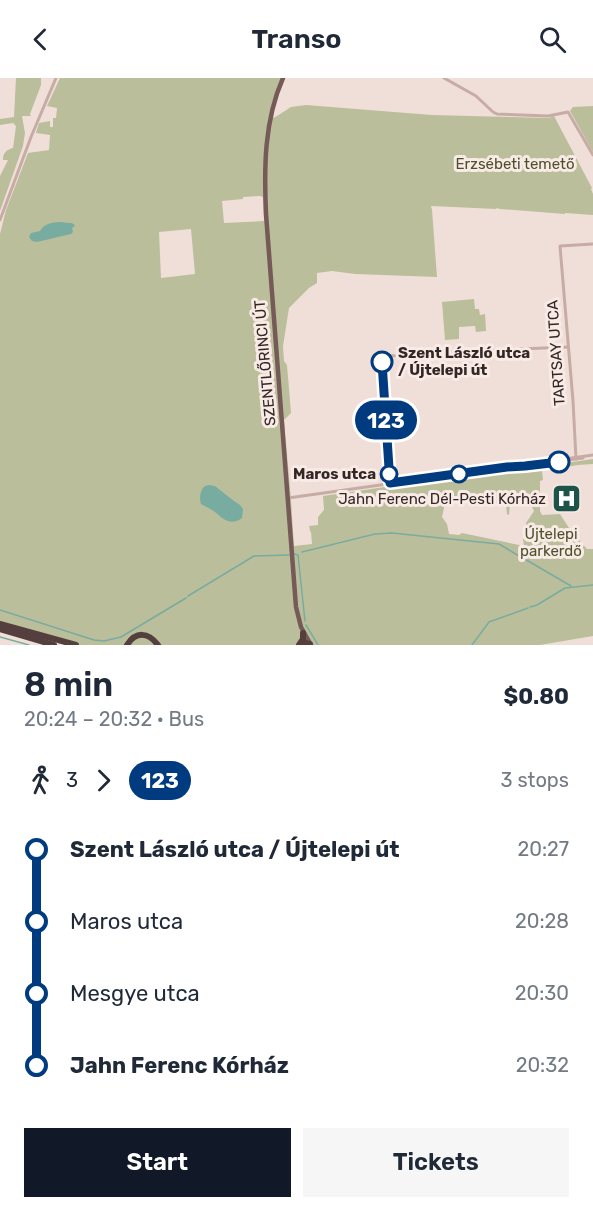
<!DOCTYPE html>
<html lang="en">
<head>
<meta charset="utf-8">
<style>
	body { margin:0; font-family:Rubik,sans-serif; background:#f6f6f7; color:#1f2937; height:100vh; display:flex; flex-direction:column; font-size:22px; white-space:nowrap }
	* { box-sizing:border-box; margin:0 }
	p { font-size:20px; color:#747a83 }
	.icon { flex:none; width:33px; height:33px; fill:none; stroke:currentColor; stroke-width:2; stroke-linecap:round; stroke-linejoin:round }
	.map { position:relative; height:567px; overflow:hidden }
	.sheet { display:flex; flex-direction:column; background:#fff; flex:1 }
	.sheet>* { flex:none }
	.badge { padding:0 12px; border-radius:20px; font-size:21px; line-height:39px }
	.map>.badge { position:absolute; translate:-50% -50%; box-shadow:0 0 0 3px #fff }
	.legs { display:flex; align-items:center; gap:9px; height:66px; padding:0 24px; font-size:20px }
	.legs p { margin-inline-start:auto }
	.overview { display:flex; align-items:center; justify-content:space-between; height:102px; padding:0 24px }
	h1 { font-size:33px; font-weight:600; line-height:45px }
	.cta { display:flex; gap:12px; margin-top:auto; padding:12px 24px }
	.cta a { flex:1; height:69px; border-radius:0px; background:#111827; color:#fff; font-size:24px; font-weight:600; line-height:69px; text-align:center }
	.cta a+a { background:#f6f6f7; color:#1f2937 }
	ul { padding:0 24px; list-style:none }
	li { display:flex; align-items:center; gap:21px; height:72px; font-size:22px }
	li i { display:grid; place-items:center; width:9px; height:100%; margin:0 8px; background:currentColor }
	li i::after { content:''; width:15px; height:15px; margin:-8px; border:4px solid; border-radius:50%; background:#fff }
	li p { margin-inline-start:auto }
	li:first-child i { background:linear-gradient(#0000 50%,currentColor 0) }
	li:last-child i { background:linear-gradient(currentColor 50%,#0000 0) }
	header { display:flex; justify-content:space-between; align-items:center; height:78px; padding:0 24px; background:#fff; font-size:27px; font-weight:600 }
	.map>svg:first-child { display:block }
</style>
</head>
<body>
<header><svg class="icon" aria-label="back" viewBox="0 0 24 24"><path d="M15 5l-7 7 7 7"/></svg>Transo<svg class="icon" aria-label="search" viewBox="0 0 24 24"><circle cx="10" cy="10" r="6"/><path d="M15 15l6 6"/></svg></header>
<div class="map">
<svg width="593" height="567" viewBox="0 0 593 567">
	<rect width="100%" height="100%" fill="#f0dfd9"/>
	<g fill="#bbbe9a" fill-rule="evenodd">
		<path d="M16 0H41V7L30 36 31 38H22L25 55 23 68 0 133V98L8 82H3C3 75 6 72 13 70L16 48 13 45 0 47V41L14 39Z"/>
		<path d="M60 0H282L269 38V40H273L277 38 291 29 306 27 432 37 549 40 554 38 592 110 591 111 593 116V137L565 135V136L500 131 497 130 496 131 431 128 432 132 437 199 355 196 332 193 317 195V205L309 210 289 230 283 268 284 283 287 287 291 335 284 342 291 422 294 468 312 466 311 454 310 453 309 448 318 447V439L324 432 323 418 515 390 524 391 593 381V386L578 387 542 393 543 402 540 403V433L542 437 560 436 571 453 587 471H593V558L540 567H80L49 557 0 545V156L6 132 28 75 49 72 50 57 36 55 39 45 50 43V49H53V40H56L57 30 47 28ZM260 118 263 119 264 143 224 145 222 123 243 121V119ZM191 151 195 196 161 200 159 154ZM453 416 454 421 506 427 507 436 509 437 510 426 530 425 534 433 526 445 527 450 525 451 526 459 523 461 524 468 462 455 459 457 449 456 447 446 442 439 444 430 445 417Z"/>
		<path d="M593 28V74L570 33 573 29Z"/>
		<path d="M474 221 475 231H479L480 237 485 236 486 253 476 254 475 248 459 249V261L445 262 442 224Z"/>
	</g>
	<g fill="#79aca1">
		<path d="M62 144C67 146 73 143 75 148L72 150 73 154 71 156 37 164 32 163 29 159 31 155 40 153C44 145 54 144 62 144Z"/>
		<path d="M209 407 215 408 234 423 240 427 243 431 242 440C231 448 224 442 215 434 211 431 206 429 201 426 199 420 200 412 205 408Z"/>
	</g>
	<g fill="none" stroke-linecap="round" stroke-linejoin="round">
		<g stroke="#79aca1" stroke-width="1.5">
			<path d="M302 474 375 456 392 455 499 466 519 478"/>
			<path d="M294 476 298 477 305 543"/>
			<path d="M523 480 571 508"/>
			<path d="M188 518 254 478 289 477"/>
			<path d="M530 529 537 527 565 510 593 507"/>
			<path d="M0 532 94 562 104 563 121 559 186 520"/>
			<path d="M306 547 318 567"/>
			<path d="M0 559 29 567"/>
			<path d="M472 567 489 544 528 530"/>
		</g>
		<g stroke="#c7aca5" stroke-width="3">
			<path d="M444 0 476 18 493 34 497 36 548 38 568 34 593 77"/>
			<path d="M0 142 31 59 56 0"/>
			<path d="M382 279 387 347 386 355"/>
			<path d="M576 381 573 323 560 168 593 166"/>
			<path d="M560 383 583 380"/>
			<path d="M530 388 547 385"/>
			<path d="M390 405 386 356 381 331 377 279 444 274 568 269"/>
			<path d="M288 420 593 377"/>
		</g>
		<path stroke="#755a58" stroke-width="4.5" d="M283 0C264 43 264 90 266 136L296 529 301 549 311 567"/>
		<g stroke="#543f3e" stroke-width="6">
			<path d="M0 546 76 567"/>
			<path d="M0 551 54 567"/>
			<path d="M127 567C136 553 148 554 158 567"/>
			<path d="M299 567 303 561V555"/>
			<path d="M300 567 305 565 310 566"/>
		</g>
	</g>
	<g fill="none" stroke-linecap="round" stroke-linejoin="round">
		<defs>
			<path id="line-1" d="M382 284 390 405 507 389 525 388 559 384"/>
		</defs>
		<use href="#line-1" stroke="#fff" stroke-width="14"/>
		<use href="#line-1" stroke="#003b80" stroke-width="9"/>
	</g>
	<defs>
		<symbol id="hospital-square" viewBox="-11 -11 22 22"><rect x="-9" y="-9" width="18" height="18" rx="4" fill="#1e5349" stroke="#f8eae5"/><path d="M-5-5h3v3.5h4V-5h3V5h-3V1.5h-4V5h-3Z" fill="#fff"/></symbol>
	</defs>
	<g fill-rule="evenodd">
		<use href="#hospital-square" x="550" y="404" width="33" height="33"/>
	</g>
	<g fill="#fff" stroke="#003b80" stroke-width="3">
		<circle cx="382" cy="284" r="10"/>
		<circle cx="559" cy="384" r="10"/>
		<circle cx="389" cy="396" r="8"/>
		<circle cx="459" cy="396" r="8"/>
	</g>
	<g text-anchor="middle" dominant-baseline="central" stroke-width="6" stroke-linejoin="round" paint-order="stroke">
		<g font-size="15" fill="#4c502b" stroke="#f8eae5">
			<text x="515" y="86">Erzsébeti temető</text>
			<text x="551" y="456">Újtelepi<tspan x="551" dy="17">parkerdő</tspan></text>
		</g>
		<g font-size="15" font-weight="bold" fill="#332726" stroke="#f8eae5" text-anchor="start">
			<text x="398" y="275">Szent László utca<tspan x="398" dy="17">/ Újtelepi út</tspan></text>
			<text x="376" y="396" text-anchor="end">Maros utca</text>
		</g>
		<g font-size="15" fill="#332726" stroke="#f8eae5">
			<text transform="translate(556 275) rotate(-94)">TARTSAY UTCA</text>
			<text transform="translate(265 285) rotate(-95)">SZENTLŐRINCI ÚT</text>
		</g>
		<g font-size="15" fill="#332726" stroke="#f8eae5" text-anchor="end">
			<text x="546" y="421">Jahn Ferenc Dél-Pesti Kórház</text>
		</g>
	</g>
</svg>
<b class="badge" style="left:386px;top:342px;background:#003b80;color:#fff">123</b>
</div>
<section class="sheet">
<div class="overview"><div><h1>8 min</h1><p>20:24 – 20:32 · Bus</p></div><b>$0.80</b></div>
<div class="legs"><svg class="icon" aria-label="walk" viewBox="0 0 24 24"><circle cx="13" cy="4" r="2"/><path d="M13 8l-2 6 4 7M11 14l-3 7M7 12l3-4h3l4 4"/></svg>3<svg class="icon" aria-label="forward" viewBox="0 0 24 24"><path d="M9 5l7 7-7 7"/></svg><b class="badge" style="background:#003b80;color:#fff">123</b><p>3 stops</p></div>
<ul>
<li><i style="color:#003b80"></i><b>Szent László utca / Újtelepi út</b><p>20:27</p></li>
<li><i style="color:#003b80"></i><span>Maros utca</span><p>20:28</p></li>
<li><i style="color:#003b80"></i><span>Mesgye utca</span><p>20:30</p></li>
<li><i style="color:#003b80"></i><b>Jahn Ferenc Kórház</b><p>20:32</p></li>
</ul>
<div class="cta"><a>Start</a><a>Tickets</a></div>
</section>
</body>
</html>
